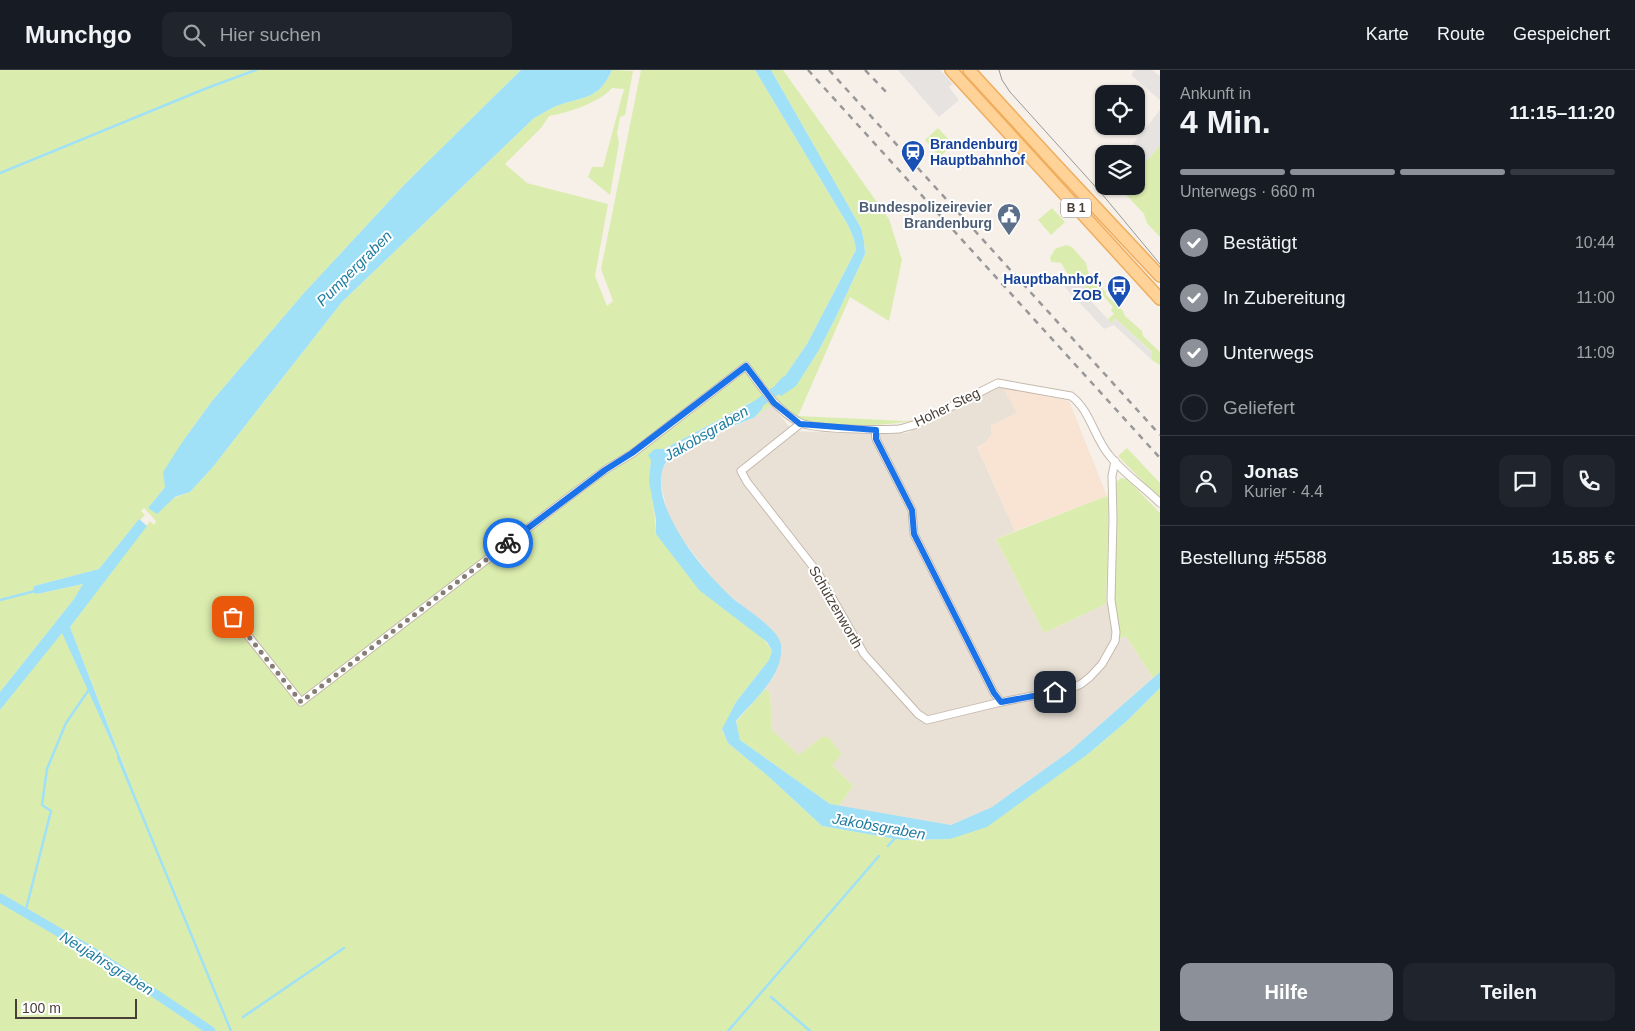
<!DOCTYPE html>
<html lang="de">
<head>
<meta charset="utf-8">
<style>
  body { margin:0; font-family:Arial,sans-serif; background:#20242c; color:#f1f3f6; height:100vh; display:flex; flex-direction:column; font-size:19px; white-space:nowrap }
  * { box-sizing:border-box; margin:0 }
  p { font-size:16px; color:#9ea1a6 }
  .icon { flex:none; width:28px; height:28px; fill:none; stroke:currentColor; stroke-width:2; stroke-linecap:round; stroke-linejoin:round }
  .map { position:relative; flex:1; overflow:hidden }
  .drawer { display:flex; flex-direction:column; background:#171b24; width:475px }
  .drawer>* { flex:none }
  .fabs { position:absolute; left:1095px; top:15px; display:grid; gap:10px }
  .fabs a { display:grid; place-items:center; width:50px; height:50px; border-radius:10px; background:#171b24; box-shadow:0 1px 4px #0004; font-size:25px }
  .scale { position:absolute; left:15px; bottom:12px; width:122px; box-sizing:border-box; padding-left:5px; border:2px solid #4a3f36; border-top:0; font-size:14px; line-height:18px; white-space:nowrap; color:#4a3f36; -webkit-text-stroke:4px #fff; paint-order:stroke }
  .pin { position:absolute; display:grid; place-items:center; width:42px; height:42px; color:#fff; margin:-21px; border-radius:10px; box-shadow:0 2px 8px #0006 }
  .courier { position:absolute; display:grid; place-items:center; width:50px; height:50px; margin:-25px; border:4px solid #1a73e8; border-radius:50%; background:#fff; color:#222; box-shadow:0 1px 6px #0007 }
  .summary em { font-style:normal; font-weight:800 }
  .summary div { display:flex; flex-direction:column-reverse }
  .summary { display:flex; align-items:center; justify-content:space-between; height:85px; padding:0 20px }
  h1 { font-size:32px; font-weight:800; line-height:38px }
  .bar { display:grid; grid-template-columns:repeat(4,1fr); gap:8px 5px; align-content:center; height:60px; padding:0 20px }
  .bar i { height:6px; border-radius:4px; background:#363941 }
  .bar .on { background:#8c9099 }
  .bar p { grid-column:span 4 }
  .line { display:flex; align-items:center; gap:12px; padding:0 20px; border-top:1px solid #363941 }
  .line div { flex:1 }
  .round { display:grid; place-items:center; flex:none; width:52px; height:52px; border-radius:10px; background:#20242c }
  ol { padding:0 20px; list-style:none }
  li { display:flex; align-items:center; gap:15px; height:55px }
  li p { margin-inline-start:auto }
  li .icon { padding:5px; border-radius:50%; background:#8c9099; color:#fff; stroke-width:4 }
  li:last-child { color:#9ea1a6 }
  li i { width:28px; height:28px; border:2px solid #363941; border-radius:50% }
  .cta { display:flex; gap:10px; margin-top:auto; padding:10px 20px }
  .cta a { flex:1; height:58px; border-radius:10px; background:#8c9099; color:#fff; font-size:20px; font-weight:800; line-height:58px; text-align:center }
  .cta a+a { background:#20242c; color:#f1f3f6 }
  header { display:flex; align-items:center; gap:30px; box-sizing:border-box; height:70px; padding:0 25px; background:#171b24; border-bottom:1px solid #363941 }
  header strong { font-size:24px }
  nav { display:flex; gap:28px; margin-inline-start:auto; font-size:18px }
  .search { width:350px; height:45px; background:#20242c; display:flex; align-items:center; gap:12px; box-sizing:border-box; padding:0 18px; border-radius:10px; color:#9ea1a6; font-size:19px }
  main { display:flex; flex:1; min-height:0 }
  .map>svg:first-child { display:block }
</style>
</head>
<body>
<header>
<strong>Munchgo</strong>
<div class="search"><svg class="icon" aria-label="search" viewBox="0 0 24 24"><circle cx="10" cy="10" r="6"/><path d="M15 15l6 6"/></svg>Hier suchen</div>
<nav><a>Karte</a><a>Route</a><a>Gespeichert</a></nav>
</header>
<main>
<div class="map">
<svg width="1160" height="961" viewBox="0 0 1160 961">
  <rect width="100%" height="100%" fill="#f6f0e9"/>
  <polygon fill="#eae1d6" points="1000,316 1003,317 1017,343 991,356 992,364 985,373 977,377 1015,461 996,469 1044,563 1106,534 1113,528 1119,569 1126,566 1153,608 1070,681 992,737 951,755 839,736 853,716 832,695 822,667 799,686 772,660 770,622 765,619 775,604 772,559 720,518 683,470 668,446 660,410 662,400 668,390 680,381 755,347 771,335 793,361 865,364 907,363"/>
  <polygon fill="#f9e3d3" points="1003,317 1069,331 1107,426 1015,461 977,376 985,373 992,364 991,356 1017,343"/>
  <g fill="#dbedae">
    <path d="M 0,0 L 521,0 L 405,114 L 303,224 L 212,331 L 183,371 L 165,417 L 148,438 L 190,422 L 212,398 L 342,232 L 534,48 C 542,44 550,38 559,35 C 586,26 599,29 612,0 L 633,1 L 625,45 L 620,47 L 617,63 L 619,73 L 610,125 L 588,107 L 592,97 L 603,97 L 624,19 L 612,18 C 601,32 567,43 549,46 L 541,58 L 505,94 L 527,113 L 608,134 L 595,206 L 607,236 L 613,231 L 601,199 L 641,0 L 755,0 L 848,155 L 854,169 L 856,180 L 807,274 L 776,319 L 795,316 L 819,280 L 836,247 L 865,184 L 864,171 L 861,158 L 771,0 L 783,0 L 889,149 L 902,190 L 889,251 L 850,227 L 798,346 L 905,351 L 914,350 C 888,357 817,358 794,346 C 783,340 774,328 766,319 L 762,324 L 771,335 L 755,347 L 763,338 L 751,332 L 664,379 L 655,379 C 643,407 656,435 656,464 L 766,572 L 772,581 L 769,590 L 736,632 L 722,660 L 728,673 L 769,707 L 822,756 L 902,770 L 950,769 L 1088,684 L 1127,651 L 1160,618 L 1160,961 L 0,961 L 0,640 L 62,562 L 129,709 L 70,557 L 150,451 L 154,455 L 156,451 L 144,438 L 141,441 L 145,445 L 140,450 L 139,449 L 99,499 L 34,516 L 37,524 L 84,514 L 74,529 L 0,622 Z"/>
    <polygon points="938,58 953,74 940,87 925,70"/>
    <polygon points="1160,75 1160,167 1147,153 1144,144 1122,120 1125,116 1136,116 1136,103"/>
    <polygon points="1052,138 1065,152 1051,165 1038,150"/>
    <polygon points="1066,175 1072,177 1086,193 1089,205 1105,221 1106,225 1123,241 1125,246 1142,261 1143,266 1160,282 1160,295 1152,290 1152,282 1115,248 1112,254 1108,249 1114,244 1111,240 1113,237 1100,222 1094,227 1074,206 1072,211 1061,193 1051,192 1050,188 1055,179"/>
    <polygon points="1127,378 1160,413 1160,429 1118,386"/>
    <polygon points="1121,408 1127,409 1160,443 1160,602 1153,608 1126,566 1119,569 1113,528 1117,449 1116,412"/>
    <polygon points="1107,426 1109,431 1106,534 1044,563 996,469"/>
    <polygon points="765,619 770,622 772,660 799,685 822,667 828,667 842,684 832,695 853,716 839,736 830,734 740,670 736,652"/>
  </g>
  <g fill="#e7e3e1">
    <polygon points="898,0 940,0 953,14 949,17 959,30 939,47"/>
    <polygon points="1135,0 1152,0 1160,6 1160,30 1131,5"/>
    <polygon points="1160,40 1160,75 1136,103 1136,84 1125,84"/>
    <polygon points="1074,206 1092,225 1092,232 1112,254 1115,248 1152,283 1152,290 1114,255 1104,259 1063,215 1072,211"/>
  </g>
  <g fill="#a0e1f7">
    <path d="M 521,0 L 612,0 C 599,29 586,26 559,35 C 550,38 542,44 534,48 L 342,232 L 212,398 L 190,422 L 175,427 L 157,444 L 148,438 L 165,417 L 163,402 L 183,371 L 212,331 L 303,224 L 405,114 Z"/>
    <polygon points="755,0 771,0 861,158 864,171 865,184 836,247 819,280 796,316 781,326 776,319 807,274 856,180 854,169 848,155"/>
    <path d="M 758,330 L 763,338 L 755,347 C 737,355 677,377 667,391 C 640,428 708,508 736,531 C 748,540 780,561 781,575 C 784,606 754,630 736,651 L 740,670 L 830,734 L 951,755 L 992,737 L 1070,681 L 1160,602 L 1160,618 L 1127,651 L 1088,684 L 987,757 L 950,769 L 902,770 L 822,756 L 769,707 L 728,673 L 722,659 L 736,632 L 769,590 L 772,581 L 767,572 L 699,520 L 656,464 L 656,450 L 649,411 L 651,390 L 648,385 L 655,379 L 664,379 L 752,332 Z"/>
    <polygon points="139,449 147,456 70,557 133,720 62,563 0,640 0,622 74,529 83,514 37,524 33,522 34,516 99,499"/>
  </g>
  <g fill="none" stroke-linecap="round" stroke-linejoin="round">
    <g stroke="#a0e1f7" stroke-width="2.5">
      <polyline points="0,103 207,18 256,0"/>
      <polyline points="0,530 35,521"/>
      <polyline points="118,687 231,961"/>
      <polyline points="888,776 896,767"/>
      <polyline points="25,843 51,741 42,735 47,699 66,653 90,618"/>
      <polyline points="771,927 810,961"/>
      <polyline points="243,947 344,878"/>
      <polyline points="728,961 879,786"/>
    </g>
    <g stroke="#a0e1f7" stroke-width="9">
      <polyline points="751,339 777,320 785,311"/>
      <polyline points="0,828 93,882 211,961"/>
    </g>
    <g stroke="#c5b9ad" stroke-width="9">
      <g id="minor">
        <polyline points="800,354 741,401 747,412 818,503 864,584 918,644 927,650 1001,632 1070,619 1081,614 1090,607 1102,594 1115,571 1116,562 1111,530 1113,449 1112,406 1115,391"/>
        <polyline points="875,360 876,369 912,440 914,464 994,623 1001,632"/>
        <path d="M 221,532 L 301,632 L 570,426 L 605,400 L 633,383 L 746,296 C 761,316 776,340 799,352 C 812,360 882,360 899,359 C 904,358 909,356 914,355 L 998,313 L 1071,326 C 1090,340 1094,367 1109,385 C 1123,403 1144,417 1160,433"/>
      </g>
    </g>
    <g stroke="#efad5d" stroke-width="14">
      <g id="primary">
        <polyline points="951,0 1160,229"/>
        <polyline points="969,0 1057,96 1160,206"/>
      </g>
    </g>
    <use href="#minor" stroke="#fff" stroke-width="7"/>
    <use href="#primary" stroke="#ffd298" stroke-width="11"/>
    <polyline stroke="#989898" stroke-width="1" points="999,0 1002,10 1010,22 1102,124 1160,194"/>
    <g stroke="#989898" stroke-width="2.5" stroke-dasharray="6 6" stroke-linecap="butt">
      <polyline points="808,0 1160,388"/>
      <polyline points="829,0 1160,365"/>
      <polyline points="865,0 889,25"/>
    </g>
  </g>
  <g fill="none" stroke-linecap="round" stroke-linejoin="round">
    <polyline stroke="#867d75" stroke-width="5" stroke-dasharray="0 9" points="233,547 301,632 508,473"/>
    <polyline stroke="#1a73e8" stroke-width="6" points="508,473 605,400 632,383 746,296 774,333 800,354 876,360 876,369 912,440 914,464 994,623 1001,632 1055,622"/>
  </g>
  <defs>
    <g id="station-pin" transform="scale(1.25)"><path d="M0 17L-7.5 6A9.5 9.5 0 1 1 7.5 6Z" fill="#1a4fb4" stroke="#fff"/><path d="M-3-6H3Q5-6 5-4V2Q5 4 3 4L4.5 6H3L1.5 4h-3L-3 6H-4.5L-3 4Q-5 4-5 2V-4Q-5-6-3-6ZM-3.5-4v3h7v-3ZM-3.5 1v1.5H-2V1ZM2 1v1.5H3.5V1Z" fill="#fff"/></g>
    <g id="civic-pin" transform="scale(1.25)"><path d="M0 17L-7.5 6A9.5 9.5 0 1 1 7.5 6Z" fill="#5c6f8a" stroke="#fff"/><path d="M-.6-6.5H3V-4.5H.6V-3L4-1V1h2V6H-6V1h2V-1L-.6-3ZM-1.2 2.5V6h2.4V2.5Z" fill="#fff"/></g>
    <g id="bus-pin" transform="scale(1.25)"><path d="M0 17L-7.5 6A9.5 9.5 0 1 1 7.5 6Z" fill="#1a4fb4" stroke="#fff"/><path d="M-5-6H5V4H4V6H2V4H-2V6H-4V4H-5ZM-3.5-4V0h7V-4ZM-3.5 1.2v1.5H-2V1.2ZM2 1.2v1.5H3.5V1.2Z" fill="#fff"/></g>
  </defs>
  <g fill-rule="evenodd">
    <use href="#station-pin" x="913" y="82"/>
    <use href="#civic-pin" x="1009" y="145"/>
    <use href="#bus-pin" x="1119" y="217"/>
  </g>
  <g text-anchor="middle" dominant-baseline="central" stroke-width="4" stroke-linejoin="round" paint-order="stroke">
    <rect fill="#fff" stroke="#807972" stroke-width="1" x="1061" y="128.5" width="30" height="19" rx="4"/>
    <g font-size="12" font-weight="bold" fill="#4a3f36">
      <text x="1076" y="138">B 1</text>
    </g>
    <g font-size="14" font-weight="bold" fill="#164399" stroke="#fff" text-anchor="start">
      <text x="930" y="74">Brandenburg<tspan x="930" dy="16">Hauptbahnhof</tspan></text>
      <text x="1102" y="209" text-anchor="end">Hauptbahnhof,<tspan x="1102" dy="16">ZOB</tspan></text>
    </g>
    <g font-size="14" font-weight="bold" fill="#4e5e75" stroke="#fff" text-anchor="end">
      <text x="992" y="137">Bundespolizeirevier<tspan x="992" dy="16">Brandenburg</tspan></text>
    </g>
    <g font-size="14" fill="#4a3f36" stroke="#fff">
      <text transform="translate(947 337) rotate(-26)">Hoher Steg</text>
      <text transform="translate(836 537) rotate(60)">Schützenworth</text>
    </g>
    <g font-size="15" font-style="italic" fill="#207d9f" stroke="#fff">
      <text transform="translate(354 198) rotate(-45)">Pumpergraben</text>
      <text transform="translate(706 363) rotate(-30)">Jakobsgraben</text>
      <text transform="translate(879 756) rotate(10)">Jakobsgraben</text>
      <text transform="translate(107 893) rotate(32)">Neujahrsgraben</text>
    </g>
  </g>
</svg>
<div class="fabs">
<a><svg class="icon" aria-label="locate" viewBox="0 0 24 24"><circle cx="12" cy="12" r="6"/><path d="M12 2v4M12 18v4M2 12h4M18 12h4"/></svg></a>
<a><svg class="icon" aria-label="layers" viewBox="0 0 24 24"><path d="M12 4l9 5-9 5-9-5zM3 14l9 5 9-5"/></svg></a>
</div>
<div class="scale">100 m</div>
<div class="pin" style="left:233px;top:547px;background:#ea580c"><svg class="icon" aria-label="bag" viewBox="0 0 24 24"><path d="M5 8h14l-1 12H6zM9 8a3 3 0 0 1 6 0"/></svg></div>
<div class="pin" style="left:1055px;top:622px;background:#1f2937"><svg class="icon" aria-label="home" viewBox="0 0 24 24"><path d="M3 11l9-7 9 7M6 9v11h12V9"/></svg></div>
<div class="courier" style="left:508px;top:473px"><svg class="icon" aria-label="bike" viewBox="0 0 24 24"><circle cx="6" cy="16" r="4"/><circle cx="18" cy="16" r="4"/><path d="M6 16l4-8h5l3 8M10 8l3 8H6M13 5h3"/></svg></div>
</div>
<section class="drawer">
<div class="summary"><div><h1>4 Min.</h1><p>Ankunft in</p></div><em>11:15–11:20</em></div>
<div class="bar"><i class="on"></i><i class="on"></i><i class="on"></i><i></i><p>Unterwegs · 660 m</p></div>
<ol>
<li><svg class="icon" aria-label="check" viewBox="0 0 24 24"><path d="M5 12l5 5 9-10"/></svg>Bestätigt<p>10:44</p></li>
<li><svg class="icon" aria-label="check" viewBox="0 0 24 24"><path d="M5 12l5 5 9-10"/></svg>In Zubereitung<p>11:00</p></li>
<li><svg class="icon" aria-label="check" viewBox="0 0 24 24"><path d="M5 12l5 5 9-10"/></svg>Unterwegs<p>11:09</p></li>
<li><i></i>Geliefert</li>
</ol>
<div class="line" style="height:90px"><a class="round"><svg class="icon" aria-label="person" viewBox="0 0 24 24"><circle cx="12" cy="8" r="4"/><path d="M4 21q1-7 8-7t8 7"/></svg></a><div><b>Jonas</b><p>Kurier · 4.4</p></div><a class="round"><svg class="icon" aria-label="chat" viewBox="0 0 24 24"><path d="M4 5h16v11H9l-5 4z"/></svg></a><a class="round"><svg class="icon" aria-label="phone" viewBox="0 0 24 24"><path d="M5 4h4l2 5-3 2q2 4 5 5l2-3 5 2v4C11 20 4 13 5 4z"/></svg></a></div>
<div class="line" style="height:65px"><div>Bestellung #5588</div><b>15.85 €</b></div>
<div class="cta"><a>Hilfe</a><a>Teilen</a></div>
</section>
</main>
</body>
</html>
